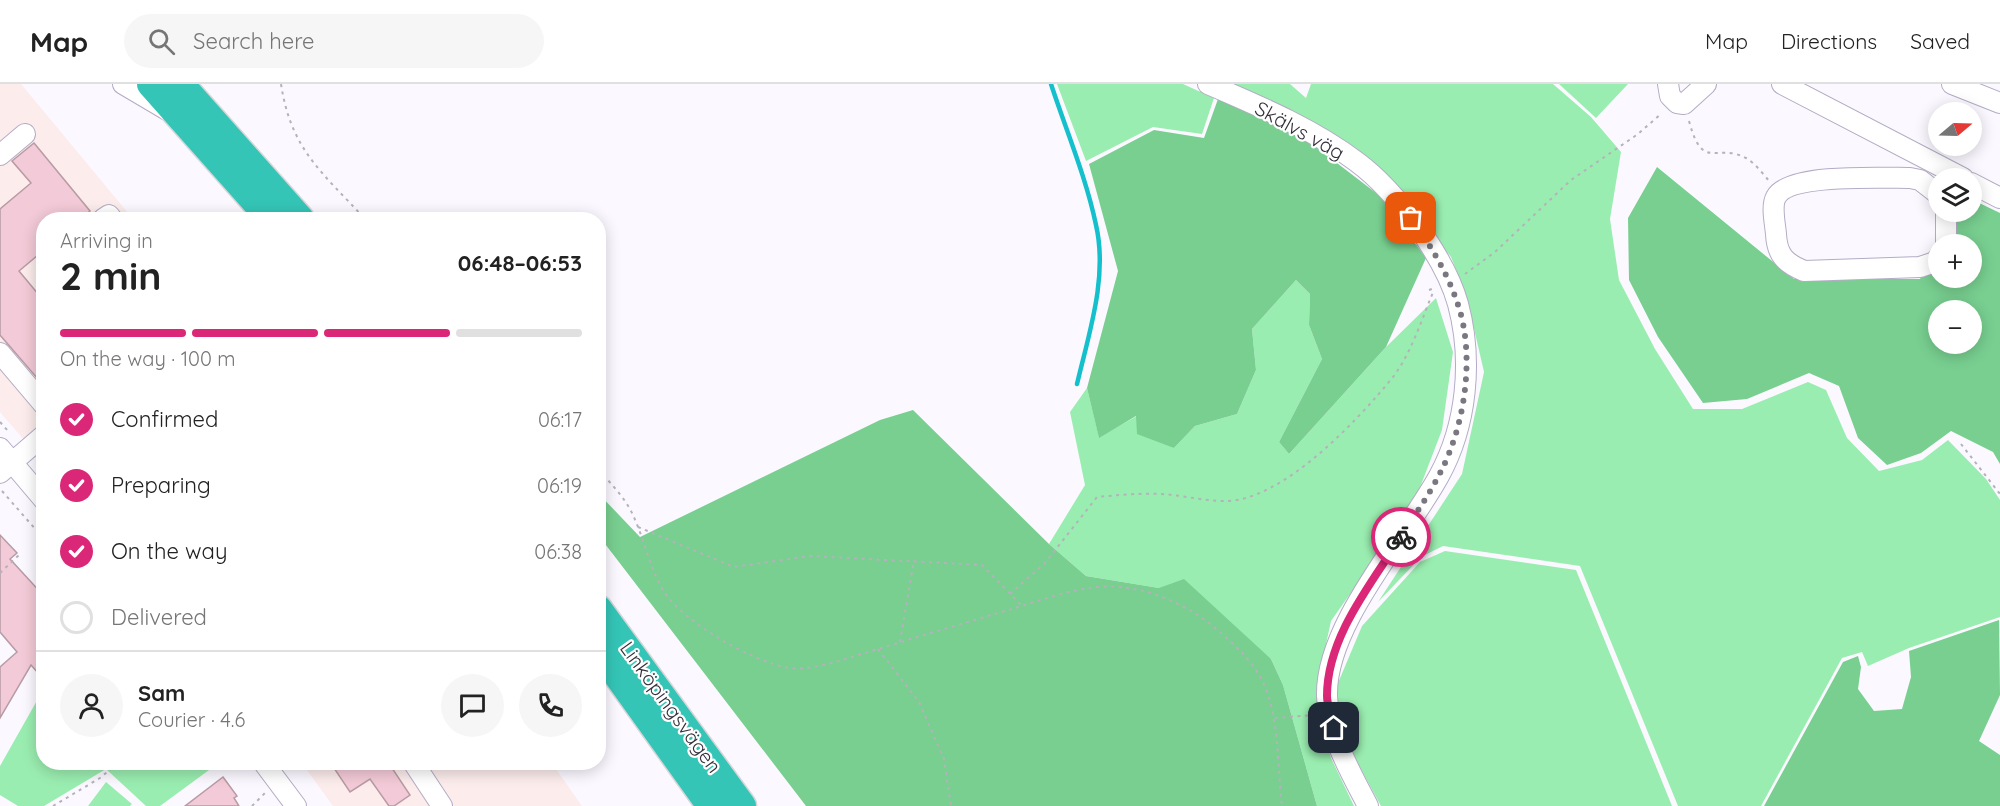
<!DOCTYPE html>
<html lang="en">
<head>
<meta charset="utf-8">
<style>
  body { margin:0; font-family:Quicksand,sans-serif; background:#f6f6f6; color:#222; height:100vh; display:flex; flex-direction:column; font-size:22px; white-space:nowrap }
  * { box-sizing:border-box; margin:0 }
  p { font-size:20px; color:#767676 }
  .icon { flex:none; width:33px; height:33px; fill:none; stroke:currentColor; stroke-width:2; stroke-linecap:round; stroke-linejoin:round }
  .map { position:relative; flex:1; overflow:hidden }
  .sheet { position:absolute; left:36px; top:128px; width:570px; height:558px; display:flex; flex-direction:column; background:#fff; border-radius:24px; box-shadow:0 3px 15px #0003 }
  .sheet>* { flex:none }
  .needle { width:39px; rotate:71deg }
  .tools { position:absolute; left:1928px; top:18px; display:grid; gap:12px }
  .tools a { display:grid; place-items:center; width:54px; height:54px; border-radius:50%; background:#fff; box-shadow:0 3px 15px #0003; font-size:30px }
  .pin { position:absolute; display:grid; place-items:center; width:51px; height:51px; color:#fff; margin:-26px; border-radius:12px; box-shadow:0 3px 9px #0006 }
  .courier { position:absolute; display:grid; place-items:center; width:60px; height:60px; margin:-30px; border:4px solid #db2777; border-radius:50%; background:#fff; color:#222; box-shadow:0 2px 8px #0007 }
  .summary em { font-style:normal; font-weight:800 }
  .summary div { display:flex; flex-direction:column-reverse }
  .summary { display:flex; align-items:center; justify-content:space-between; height:102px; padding:0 24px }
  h1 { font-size:39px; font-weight:800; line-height:45px }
  .bar { display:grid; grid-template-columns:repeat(4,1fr); gap:9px 6px; align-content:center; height:72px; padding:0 24px }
  .bar i { height:8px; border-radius:4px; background:#e0e0e0 }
  .bar .on { background:#db2777 }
  .bar p { grid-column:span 4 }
  .line { display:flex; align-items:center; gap:15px; padding:0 24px; border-top:2px solid #e0e0e0 }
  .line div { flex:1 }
  .round { display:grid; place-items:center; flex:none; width:63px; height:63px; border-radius:32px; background:#f6f6f6 }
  ol { padding:0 24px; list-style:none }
  li { display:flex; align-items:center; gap:18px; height:66px }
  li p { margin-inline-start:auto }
  li .icon { padding:6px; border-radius:50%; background:#db2777; color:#fff; stroke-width:4 }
  li:last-child { color:#767676 }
  li i { width:33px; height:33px; border:3px solid #e0e0e0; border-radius:50% }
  header { display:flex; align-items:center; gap:36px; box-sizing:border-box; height:84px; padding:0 30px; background:#fff; border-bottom:2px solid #e0e0e0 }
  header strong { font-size:28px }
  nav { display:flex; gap:33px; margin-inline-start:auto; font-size:21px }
  .search { width:420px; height:54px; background:#f6f6f6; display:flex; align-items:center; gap:15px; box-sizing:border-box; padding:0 21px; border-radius:33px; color:#767676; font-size:22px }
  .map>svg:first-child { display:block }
</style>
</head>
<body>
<header>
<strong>Map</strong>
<div class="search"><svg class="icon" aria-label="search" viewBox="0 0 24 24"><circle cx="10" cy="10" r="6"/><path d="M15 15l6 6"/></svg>Search here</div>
<nav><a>Map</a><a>Directions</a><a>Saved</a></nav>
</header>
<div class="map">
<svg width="2000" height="722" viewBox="0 0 2000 722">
  <rect width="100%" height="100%" fill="#fbf9ff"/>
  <g fill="#fcecec">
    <polygon points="0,0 21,0 133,135 44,135 43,378 0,328"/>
    <polygon points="301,678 551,678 582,722 333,722"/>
  </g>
  <g fill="#9aedb0">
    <polygon points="1057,0 1183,0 1214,14 1202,50 1153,43 1086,77"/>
    <polygon points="1228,0 1290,0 1306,14 1311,0 1553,0 1591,33 1621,68 1610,135 1619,196 1655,265 1693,325 1742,325 1808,298 1826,306 1847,354 1879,387 1922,376 1948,356 1986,395 2000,416 2000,533 1909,564 1868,582 1862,568 1842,574 1761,722 1678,722 1580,482 1443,462 1421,473 1378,518 1462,390 1484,288 1466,210 1451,173 1378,86"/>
    <polygon points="1559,0 1628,0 1596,34"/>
    <polygon points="1296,196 1310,210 1309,241 1322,275 1279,358 1289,370 1386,263 1436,214 1453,268 1442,346 1414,419 1331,537 1320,588 1316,626 1331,674 1354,722 1317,722 1283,601 1271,575 1159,504 1086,492 1049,460 1085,401 1070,328 1087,304 1099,353 1137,332 1174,364 1195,342 1237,330 1256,286 1252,245"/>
    <polygon points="1445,467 1576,486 1672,722 1381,722 1346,658 1335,606 1362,542 1420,478"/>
    <polygon points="43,609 44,678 220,678 160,722 146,722 106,685 44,722 18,722 0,711 0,682 39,613"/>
    <polygon points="106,698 132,720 130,722 88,722"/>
  </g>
  <g fill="#78cf90" fill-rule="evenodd">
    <polygon points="1218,15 1299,50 1380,112 1426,174 1386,263 1289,370 1279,358 1322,275 1309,241 1310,210 1296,196 1252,245 1256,286 1237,330 1195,342 1174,364 1137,350 1136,332 1099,354 1087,304 1118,187 1089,80 1154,46 1204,54"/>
    <path d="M 1657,83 L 1794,195 L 1920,195 L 1938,164 L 1938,194 L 1971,194 L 1971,160 L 1940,160 L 1958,128 L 1971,128 L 1971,115 L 2000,129 L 2000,380 L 1993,368 L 1951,347 L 1921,369 L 1887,381 L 1858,354 L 1839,302 L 1809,289 L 1747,315 L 1703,319 L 1658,253 L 1629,196 L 1628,134 ZM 1938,226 L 1971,226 L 1971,260 L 1938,260 Z"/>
    <polygon points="913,326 1049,460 1086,492 1159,504 1184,495 1271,575 1283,601 1317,722 806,722 599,452 599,410 640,453 880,336"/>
    <polygon points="1999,536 2000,611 1979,657 2000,671 2000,722 1764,722 1843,578 1858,572 1861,583 1858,605 1874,627 1902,625 1911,593 1909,567"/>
  </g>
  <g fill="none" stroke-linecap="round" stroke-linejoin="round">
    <path stroke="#15c0cd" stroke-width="4.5" d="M 1051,0 C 1066,46 1086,93 1096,141 C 1108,193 1089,249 1077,300"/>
  </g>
  <g fill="#f3cad7" stroke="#b89ba4" stroke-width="1.5">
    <polygon points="34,59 90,127 81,135 44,135 44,166 19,187 44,217 44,302 0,251 0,125 31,99 12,77"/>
    <polygon points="0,451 17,469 10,475 44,512 44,584 38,589 31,581 0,634 0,583 17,568 0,548"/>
    <polygon points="330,678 388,678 410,711 394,722 389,722 370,695 350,708"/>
    <polygon points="223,693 237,712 234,714 239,722 185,722"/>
  </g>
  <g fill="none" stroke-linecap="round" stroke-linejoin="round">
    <g stroke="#b3acc5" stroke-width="22">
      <g id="minor">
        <polyline points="123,0 167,26"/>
        <path d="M 1208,0 C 1259,22 1312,44 1357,78 C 1396,107 1445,173 1458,220 C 1473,276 1467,341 1439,392 C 1405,454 1325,541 1327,612 C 1328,650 1351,689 1368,722"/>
        <polyline points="1668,0 1670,12 1677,19 1684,20 1706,0"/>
        <polyline points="1782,0 1963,94"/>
        <polyline points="1952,0 2000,19"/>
        <polyline points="0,71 25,50"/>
        <polyline points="1971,99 2000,114"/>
        <path d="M 1938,110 L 1920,96 L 1910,94 C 1885,94 1788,89 1776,113 C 1771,122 1775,139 1776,150 C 1777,171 1785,179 1804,187 L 1920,183 L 1935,178 L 1938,174"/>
        <polyline points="103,135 109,131 112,135"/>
        <polyline points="1946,160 1946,128"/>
        <polyline points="0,269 44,321"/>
        <polyline points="0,364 44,416"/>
        <polyline points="0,389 44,351"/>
        <polyline points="263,678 296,722"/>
        <polyline points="413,678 442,722"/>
      </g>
    </g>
    <g stroke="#d6d6d8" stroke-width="31">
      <g id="highway">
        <polyline points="151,0 271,135"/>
        <polyline points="180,0 300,135"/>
        <polyline points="598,525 742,722"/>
        <polyline points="598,564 711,722"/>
      </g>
    </g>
    <g stroke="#b4b2ba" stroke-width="2" stroke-dasharray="3 4.5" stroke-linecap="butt">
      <path d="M 281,0 C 291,66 322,88 365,135"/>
      <path d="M 1689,37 C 1703,89 1716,58 1746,74 C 1755,79 1763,90 1770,98"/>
      <polyline points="1465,190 1495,168 1571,96 1638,50 1662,29"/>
      <polyline points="1429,206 1435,204"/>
      <polyline points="0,338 9,348"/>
      <polyline points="1961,360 2000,410"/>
      <path d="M 598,386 C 611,399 624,413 632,429 C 644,454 649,482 663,506 C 681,537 754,579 790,584 C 806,586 823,581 839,577 C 894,560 950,543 1005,527 C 1040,517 1083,499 1120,503 C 1158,507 1193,524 1221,549 C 1240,566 1257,582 1266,605 C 1280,643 1277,683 1282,722"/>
      <polyline points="2,407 44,455"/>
      <polyline points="638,443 734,483 810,472 982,481 1022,522"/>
      <polyline points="0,489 21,469"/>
      <path d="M 1010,510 L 1045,479 L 1097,413 C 1118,411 1139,409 1161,410 C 1182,411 1203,417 1224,417 C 1282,418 1358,336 1393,293 C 1412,268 1422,234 1434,206"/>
      <polyline points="900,558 914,476"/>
      <polyline points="878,565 919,618 944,675 951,722"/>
      <polyline points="1275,634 1313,631"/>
      <polyline points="53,722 100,694 119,678"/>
      <polyline points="252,722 265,709"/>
    </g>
    <use href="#minor" stroke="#fff" stroke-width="20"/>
    <use href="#highway" stroke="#34c5b7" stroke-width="28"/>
  </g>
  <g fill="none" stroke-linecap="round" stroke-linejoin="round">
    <path stroke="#7a7780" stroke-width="6" stroke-dasharray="0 10.8" d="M 1401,453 C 1413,433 1428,413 1439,391 C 1465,343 1476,270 1457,218 C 1447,188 1429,159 1411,134"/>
    <path stroke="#db2777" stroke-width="8" d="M 1334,644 C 1332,634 1327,622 1327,612 C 1327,553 1371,500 1401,453"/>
  </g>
  <g text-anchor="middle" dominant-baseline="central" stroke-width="4.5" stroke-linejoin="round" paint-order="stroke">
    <g font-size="20" fill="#34313c" stroke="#fff">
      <text transform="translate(1300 46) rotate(29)">Skälvs väg</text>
      <text transform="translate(671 623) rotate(54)">Linköpingsvägen</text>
    </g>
  </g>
</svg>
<div class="tools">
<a><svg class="needle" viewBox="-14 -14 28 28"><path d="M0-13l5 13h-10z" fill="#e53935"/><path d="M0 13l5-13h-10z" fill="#767676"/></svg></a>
<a><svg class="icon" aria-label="layers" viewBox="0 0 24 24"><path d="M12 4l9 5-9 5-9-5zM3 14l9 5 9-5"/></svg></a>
<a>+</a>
<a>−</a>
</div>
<div class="pin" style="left:1411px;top:134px;background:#ea580c"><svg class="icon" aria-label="bag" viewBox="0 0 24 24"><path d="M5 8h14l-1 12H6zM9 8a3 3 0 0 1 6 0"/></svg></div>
<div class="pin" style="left:1334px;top:644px;background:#1f2937"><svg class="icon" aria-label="home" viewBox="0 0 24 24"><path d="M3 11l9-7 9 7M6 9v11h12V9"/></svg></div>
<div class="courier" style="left:1401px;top:453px"><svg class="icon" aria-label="bike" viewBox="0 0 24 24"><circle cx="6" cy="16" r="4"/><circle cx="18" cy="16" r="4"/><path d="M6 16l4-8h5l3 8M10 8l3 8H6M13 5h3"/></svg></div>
<section class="sheet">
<div class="summary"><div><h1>2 min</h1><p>Arriving in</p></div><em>06:48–06:53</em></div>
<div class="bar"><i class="on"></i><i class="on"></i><i class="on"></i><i></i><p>On the way · 100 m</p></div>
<ol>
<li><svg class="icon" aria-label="check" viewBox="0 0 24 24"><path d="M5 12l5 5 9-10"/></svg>Confirmed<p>06:17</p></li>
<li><svg class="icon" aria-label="check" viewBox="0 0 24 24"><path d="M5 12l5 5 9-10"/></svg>Preparing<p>06:19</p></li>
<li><svg class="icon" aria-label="check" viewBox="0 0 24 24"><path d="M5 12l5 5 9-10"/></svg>On the way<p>06:38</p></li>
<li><i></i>Delivered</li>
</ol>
<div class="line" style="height:108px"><a class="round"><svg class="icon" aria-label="person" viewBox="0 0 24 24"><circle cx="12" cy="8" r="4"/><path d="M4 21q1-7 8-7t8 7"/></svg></a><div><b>Sam</b><p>Courier · 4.6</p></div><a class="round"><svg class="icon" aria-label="chat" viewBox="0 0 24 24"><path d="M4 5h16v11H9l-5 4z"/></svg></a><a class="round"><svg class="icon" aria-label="phone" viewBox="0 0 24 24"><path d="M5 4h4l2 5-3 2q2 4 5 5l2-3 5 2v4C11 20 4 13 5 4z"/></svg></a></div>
</section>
</div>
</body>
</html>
